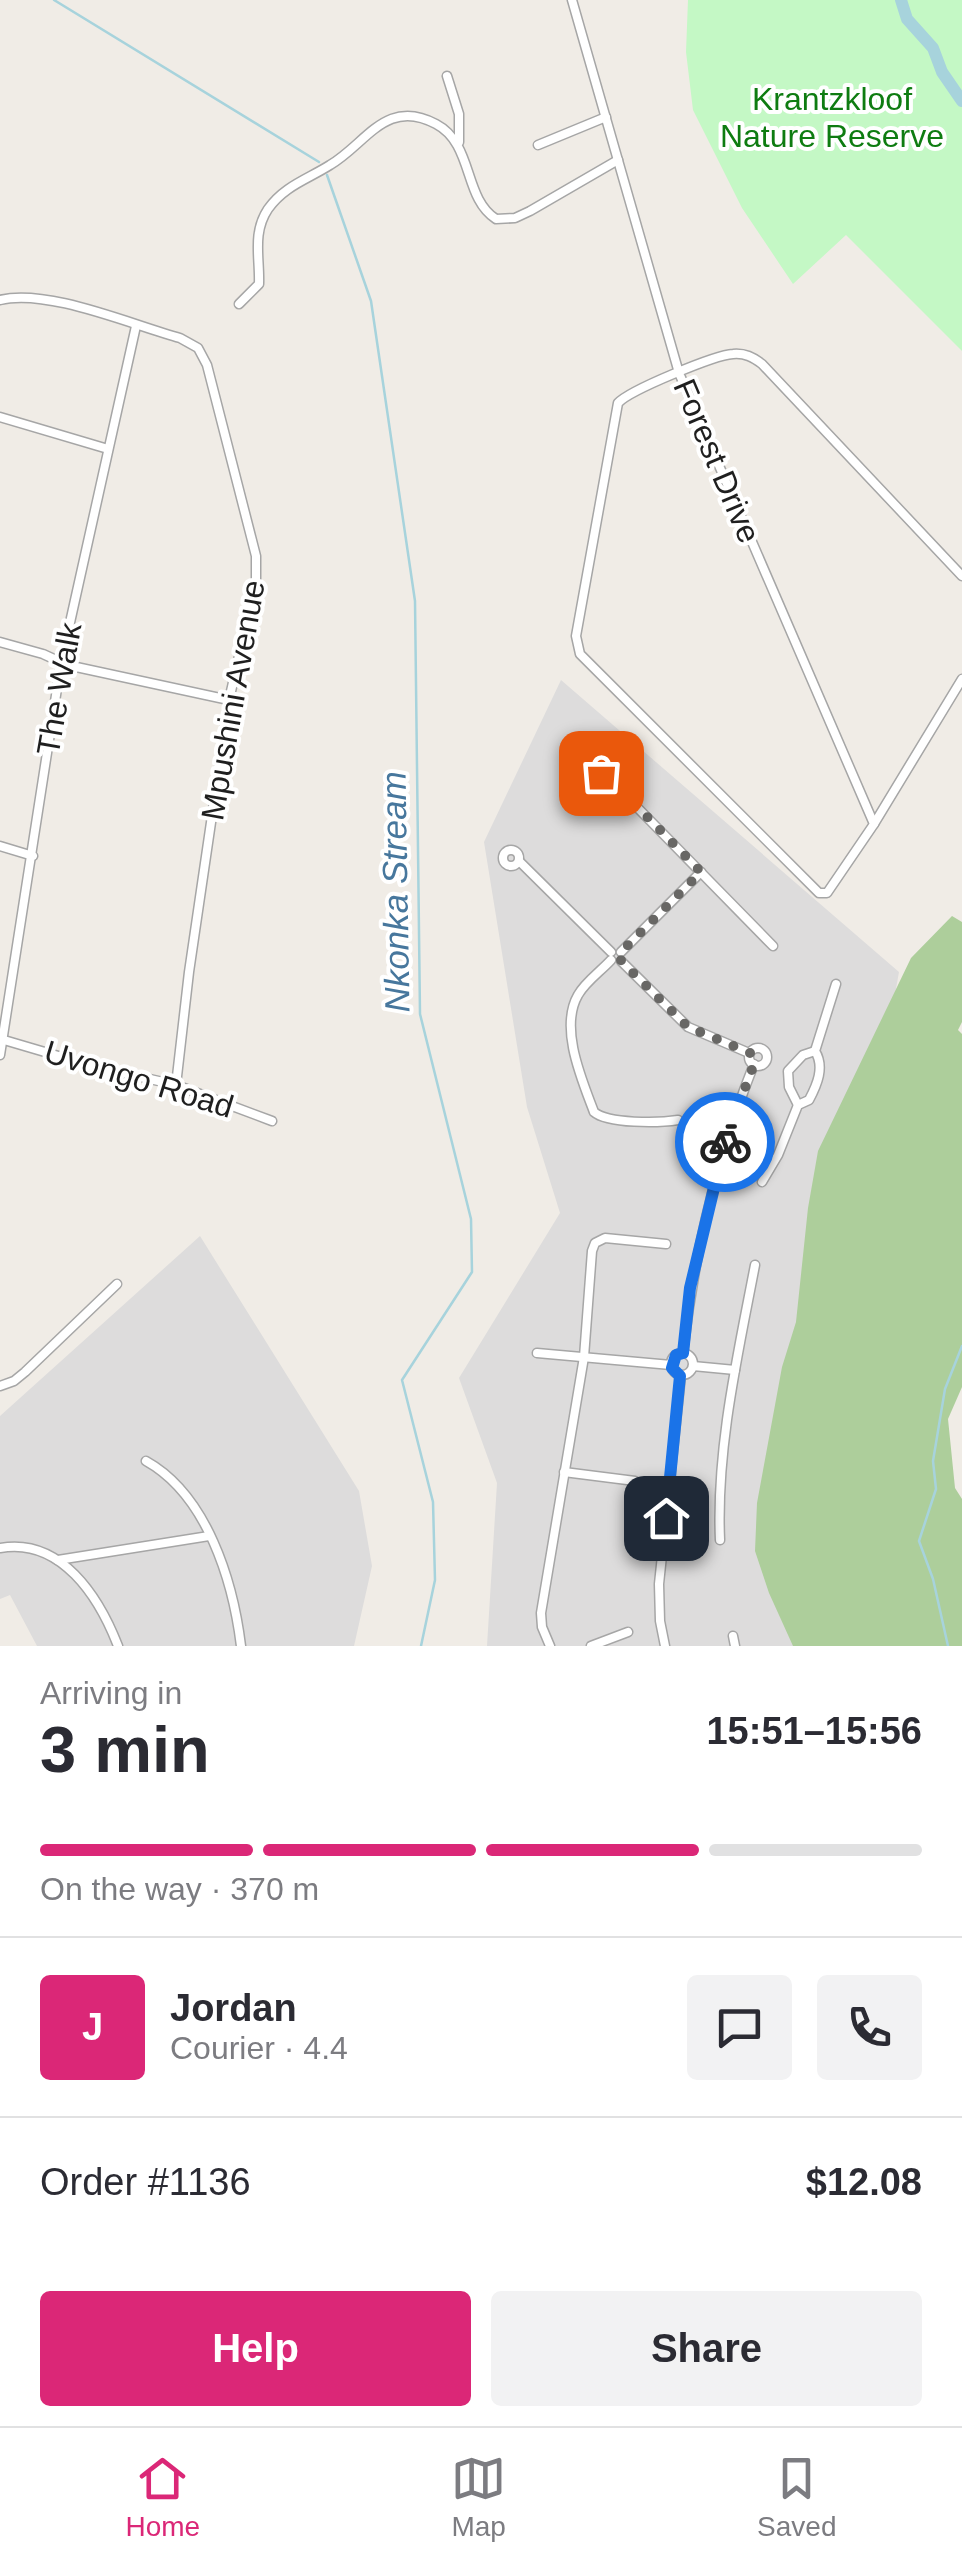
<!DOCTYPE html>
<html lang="en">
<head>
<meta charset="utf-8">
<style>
  body { margin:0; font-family:Arial,sans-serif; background:#f2f2f3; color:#2b2b33; height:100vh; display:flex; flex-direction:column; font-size:38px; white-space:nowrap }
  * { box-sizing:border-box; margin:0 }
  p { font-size:32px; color:#7c7c81 }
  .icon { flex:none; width:55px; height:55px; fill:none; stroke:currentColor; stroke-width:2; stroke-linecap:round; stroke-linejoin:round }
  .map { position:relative; height:1646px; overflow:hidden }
  .sheet { display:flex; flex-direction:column; background:#fff; flex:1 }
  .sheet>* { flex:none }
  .pin { position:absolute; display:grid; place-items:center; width:85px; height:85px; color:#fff; margin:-42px; border-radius:20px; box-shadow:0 5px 15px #0006 }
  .courier { position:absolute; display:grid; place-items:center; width:100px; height:100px; margin:-50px; border:8px solid #1a73e8; border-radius:50%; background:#fff; color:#222; box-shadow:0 2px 12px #0007 }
  .headline em { font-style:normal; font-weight:700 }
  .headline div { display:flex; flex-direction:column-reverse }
  .headline { display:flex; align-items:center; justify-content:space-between; height:170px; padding:0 40px }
  h1 { font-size:65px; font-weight:700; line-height:75px }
  .bar { display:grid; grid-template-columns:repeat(4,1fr); gap:15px 10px; align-content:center; height:120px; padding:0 40px }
  .bar i { height:12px; border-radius:8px; background:#e1e1e2 }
  .bar .active { background:#db2777 }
  .bar p { grid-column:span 4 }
  .line { display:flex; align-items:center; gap:25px; padding:0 40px; border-top:2px solid #e1e1e2 }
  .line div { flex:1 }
  .round { display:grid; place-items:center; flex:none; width:105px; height:105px; border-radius:10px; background:#f2f2f3 }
  .button { display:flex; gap:20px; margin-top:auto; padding:20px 40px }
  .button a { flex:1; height:115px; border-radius:10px; background:#db2777; color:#fff; font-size:40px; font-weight:700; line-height:115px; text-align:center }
  .button a+a { background:#f2f2f3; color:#2b2b33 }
  .dock { display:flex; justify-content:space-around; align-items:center; height:140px; border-top:2px solid #e1e1e2; background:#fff; font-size:28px; color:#7c7c81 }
  .dock a { display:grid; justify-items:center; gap:5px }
  .dock .active { color:#db2777 }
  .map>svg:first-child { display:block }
</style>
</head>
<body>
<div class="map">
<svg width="962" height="1646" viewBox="0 0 962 1646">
  <rect width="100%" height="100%" fill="#f0ece6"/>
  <g fill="#dddcdc">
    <polygon points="561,680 899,972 795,1550 850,1646 487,1646 497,1483 459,1378 560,1213 527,1107 484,842"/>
    <polygon points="200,1236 359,1491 372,1566 354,1646 37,1646 10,1595 0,1599 0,1416"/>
  </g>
  <polygon fill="#adce9b" points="952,916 962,922 962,1022 958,1030 962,1034 962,1387 948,1419 955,1488 962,1499 962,1646 793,1646 769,1593 755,1551 757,1503 782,1367 796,1322 808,1208 818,1151 911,958"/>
  <polygon fill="#c4f8c5" points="688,0 962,0 962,351 846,235 793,284 742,208 693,110 686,52"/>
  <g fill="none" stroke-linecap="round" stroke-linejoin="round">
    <g stroke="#a7d3dc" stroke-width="2.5">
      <polyline points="54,0 319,162"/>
      <polyline points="327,175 371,301 415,601 420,1014 471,1219 472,1272 402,1380 433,1502 435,1580 421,1646"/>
      <polyline points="948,1646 933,1579 919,1541 936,1489 933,1461 945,1389 962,1346"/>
    </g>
    <polyline stroke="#a7d3dc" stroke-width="12" points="901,0 907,19 933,48 942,72 962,101"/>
    <g stroke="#a6a6a6" stroke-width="11">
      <g id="street">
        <path d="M 572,0 L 679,373 L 874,824 L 827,893 L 819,893 L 580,654 L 576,636 L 618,403 C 630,390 715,355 733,354 C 745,353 753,357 762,364 L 962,576"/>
        <polyline points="447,76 459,114 459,142"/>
        <polyline points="538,145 606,117"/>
        <path d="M 0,300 C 47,288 132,325 180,338 L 198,348 L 207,365 L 256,556 L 256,582 L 229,700 L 189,972 L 176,1085"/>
        <path d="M 239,304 L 259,284 C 260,258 252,233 268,209 C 284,186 308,179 330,165 C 366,144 386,97 436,124 C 474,144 463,198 496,219 L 515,218 L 530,211 L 618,160"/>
        <polyline points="0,417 108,449"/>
        <polyline points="0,642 43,654 67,665 229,700"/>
        <circle cx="611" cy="771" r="10"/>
        <polyline points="616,780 626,796 773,946"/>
        <polyline points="874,824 962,679"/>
        <polyline points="0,846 33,856"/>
        <circle cx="511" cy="858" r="8"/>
        <polyline points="519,861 611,952"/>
        <polyline points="621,952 701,872"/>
        <path d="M 611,960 C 601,971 585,982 578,995 C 559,1028 582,1080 594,1112 C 608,1124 659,1123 678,1120"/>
        <polyline points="621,961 688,1027 749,1053"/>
        <polyline points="4,1040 89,1065 176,1085 272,1121"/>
        <circle cx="758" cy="1057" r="9"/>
        <polyline points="0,1055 61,663 136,326"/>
        <polyline points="798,1105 789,1087 788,1071 803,1055 815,1051"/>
        <path d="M 762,1182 L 778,1155 L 798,1105 L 809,1100 C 817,1085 825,1067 815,1051 L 836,984"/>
        <circle cx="682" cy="1364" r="11"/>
        <polyline points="537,1353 671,1365"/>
        <path d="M 683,1353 C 694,1254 717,1157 754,1064"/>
        <polyline points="693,1366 735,1370"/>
        <polyline points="0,1386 14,1381 25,1372 117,1284"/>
        <path d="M 146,1461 C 207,1495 233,1581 241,1646"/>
        <polyline points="564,1472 635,1481"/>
        <path d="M 720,1540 C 716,1449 738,1354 755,1265"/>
        <path d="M 0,1548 C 61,1537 99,1597 118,1646"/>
        <polyline points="58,1560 209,1536"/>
        <polyline points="733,1636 735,1646"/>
        <polyline points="550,1646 542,1627 541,1613 584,1357 592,1251 595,1243 605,1238 666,1244"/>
        <polyline points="591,1646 628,1632"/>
        <polyline points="665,1646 660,1621 659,1584 681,1375"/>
      </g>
    </g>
    <use href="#street" stroke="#fff" stroke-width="8"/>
  </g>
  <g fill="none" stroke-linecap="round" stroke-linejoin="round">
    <polyline stroke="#686765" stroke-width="10" stroke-dasharray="0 18" points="601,773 607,762 616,763 620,768 616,780 619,788 701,872 621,952 621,961 688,1027 750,1053 754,1064 725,1142"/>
    <polyline stroke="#1a73e8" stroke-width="12" points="666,1518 680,1376 672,1368 676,1355 683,1353 690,1288 725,1142"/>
  </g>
  <g text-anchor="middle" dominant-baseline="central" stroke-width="8" stroke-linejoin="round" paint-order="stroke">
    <g font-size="32" fill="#0e7c11" stroke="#fff">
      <text x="832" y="99">Krantzkloof<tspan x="832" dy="37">Nature Reserve</tspan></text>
    </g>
    <g font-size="32" fill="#1f1f1f" stroke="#fff">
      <text transform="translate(717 461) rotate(67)">Forest Drive</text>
      <text transform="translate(59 689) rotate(-80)">The Walk</text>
      <text transform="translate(233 700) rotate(-80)">Mpushini Avenue</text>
      <text transform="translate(139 1079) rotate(17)">Uvongo Road</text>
    </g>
    <g font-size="35" font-style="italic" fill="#47779d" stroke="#fff">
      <text transform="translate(395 892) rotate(-91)">Nkonka Stream</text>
    </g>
  </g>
</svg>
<div class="pin" style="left:601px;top:773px;background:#ea580c"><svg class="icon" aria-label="bag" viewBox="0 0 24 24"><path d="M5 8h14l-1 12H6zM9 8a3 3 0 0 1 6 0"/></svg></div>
<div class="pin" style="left:666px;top:1518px;background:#1f2937"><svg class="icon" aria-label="home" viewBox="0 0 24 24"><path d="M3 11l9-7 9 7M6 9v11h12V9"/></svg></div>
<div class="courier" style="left:725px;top:1142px"><svg class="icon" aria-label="bike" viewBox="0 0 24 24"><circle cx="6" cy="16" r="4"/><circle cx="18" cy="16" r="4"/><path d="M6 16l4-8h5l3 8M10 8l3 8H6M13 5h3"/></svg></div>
</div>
<section class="sheet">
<div class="headline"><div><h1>3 min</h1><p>Arriving in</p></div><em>15:51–15:56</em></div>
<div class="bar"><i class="active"></i><i class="active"></i><i class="active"></i><i></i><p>On the way · 370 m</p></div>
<div class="line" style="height:180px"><b class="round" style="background:#db2777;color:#fff">J</b><div><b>Jordan</b><p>Courier · 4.4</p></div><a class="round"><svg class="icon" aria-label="chat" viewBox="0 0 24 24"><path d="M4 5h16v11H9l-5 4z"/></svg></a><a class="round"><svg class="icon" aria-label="phone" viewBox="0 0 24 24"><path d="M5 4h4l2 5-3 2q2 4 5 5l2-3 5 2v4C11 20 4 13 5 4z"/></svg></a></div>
<div class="line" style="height:130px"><div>Order #1136</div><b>$12.08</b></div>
<div class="button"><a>Help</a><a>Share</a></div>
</section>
<nav class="dock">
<a class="active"><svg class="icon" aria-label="home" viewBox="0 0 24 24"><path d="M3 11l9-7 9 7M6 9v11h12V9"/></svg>Home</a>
<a><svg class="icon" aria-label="map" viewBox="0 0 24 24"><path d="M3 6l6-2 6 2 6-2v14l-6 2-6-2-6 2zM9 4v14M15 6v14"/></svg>Map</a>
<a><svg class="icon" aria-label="saved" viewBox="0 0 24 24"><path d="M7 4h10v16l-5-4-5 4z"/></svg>Saved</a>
</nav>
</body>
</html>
